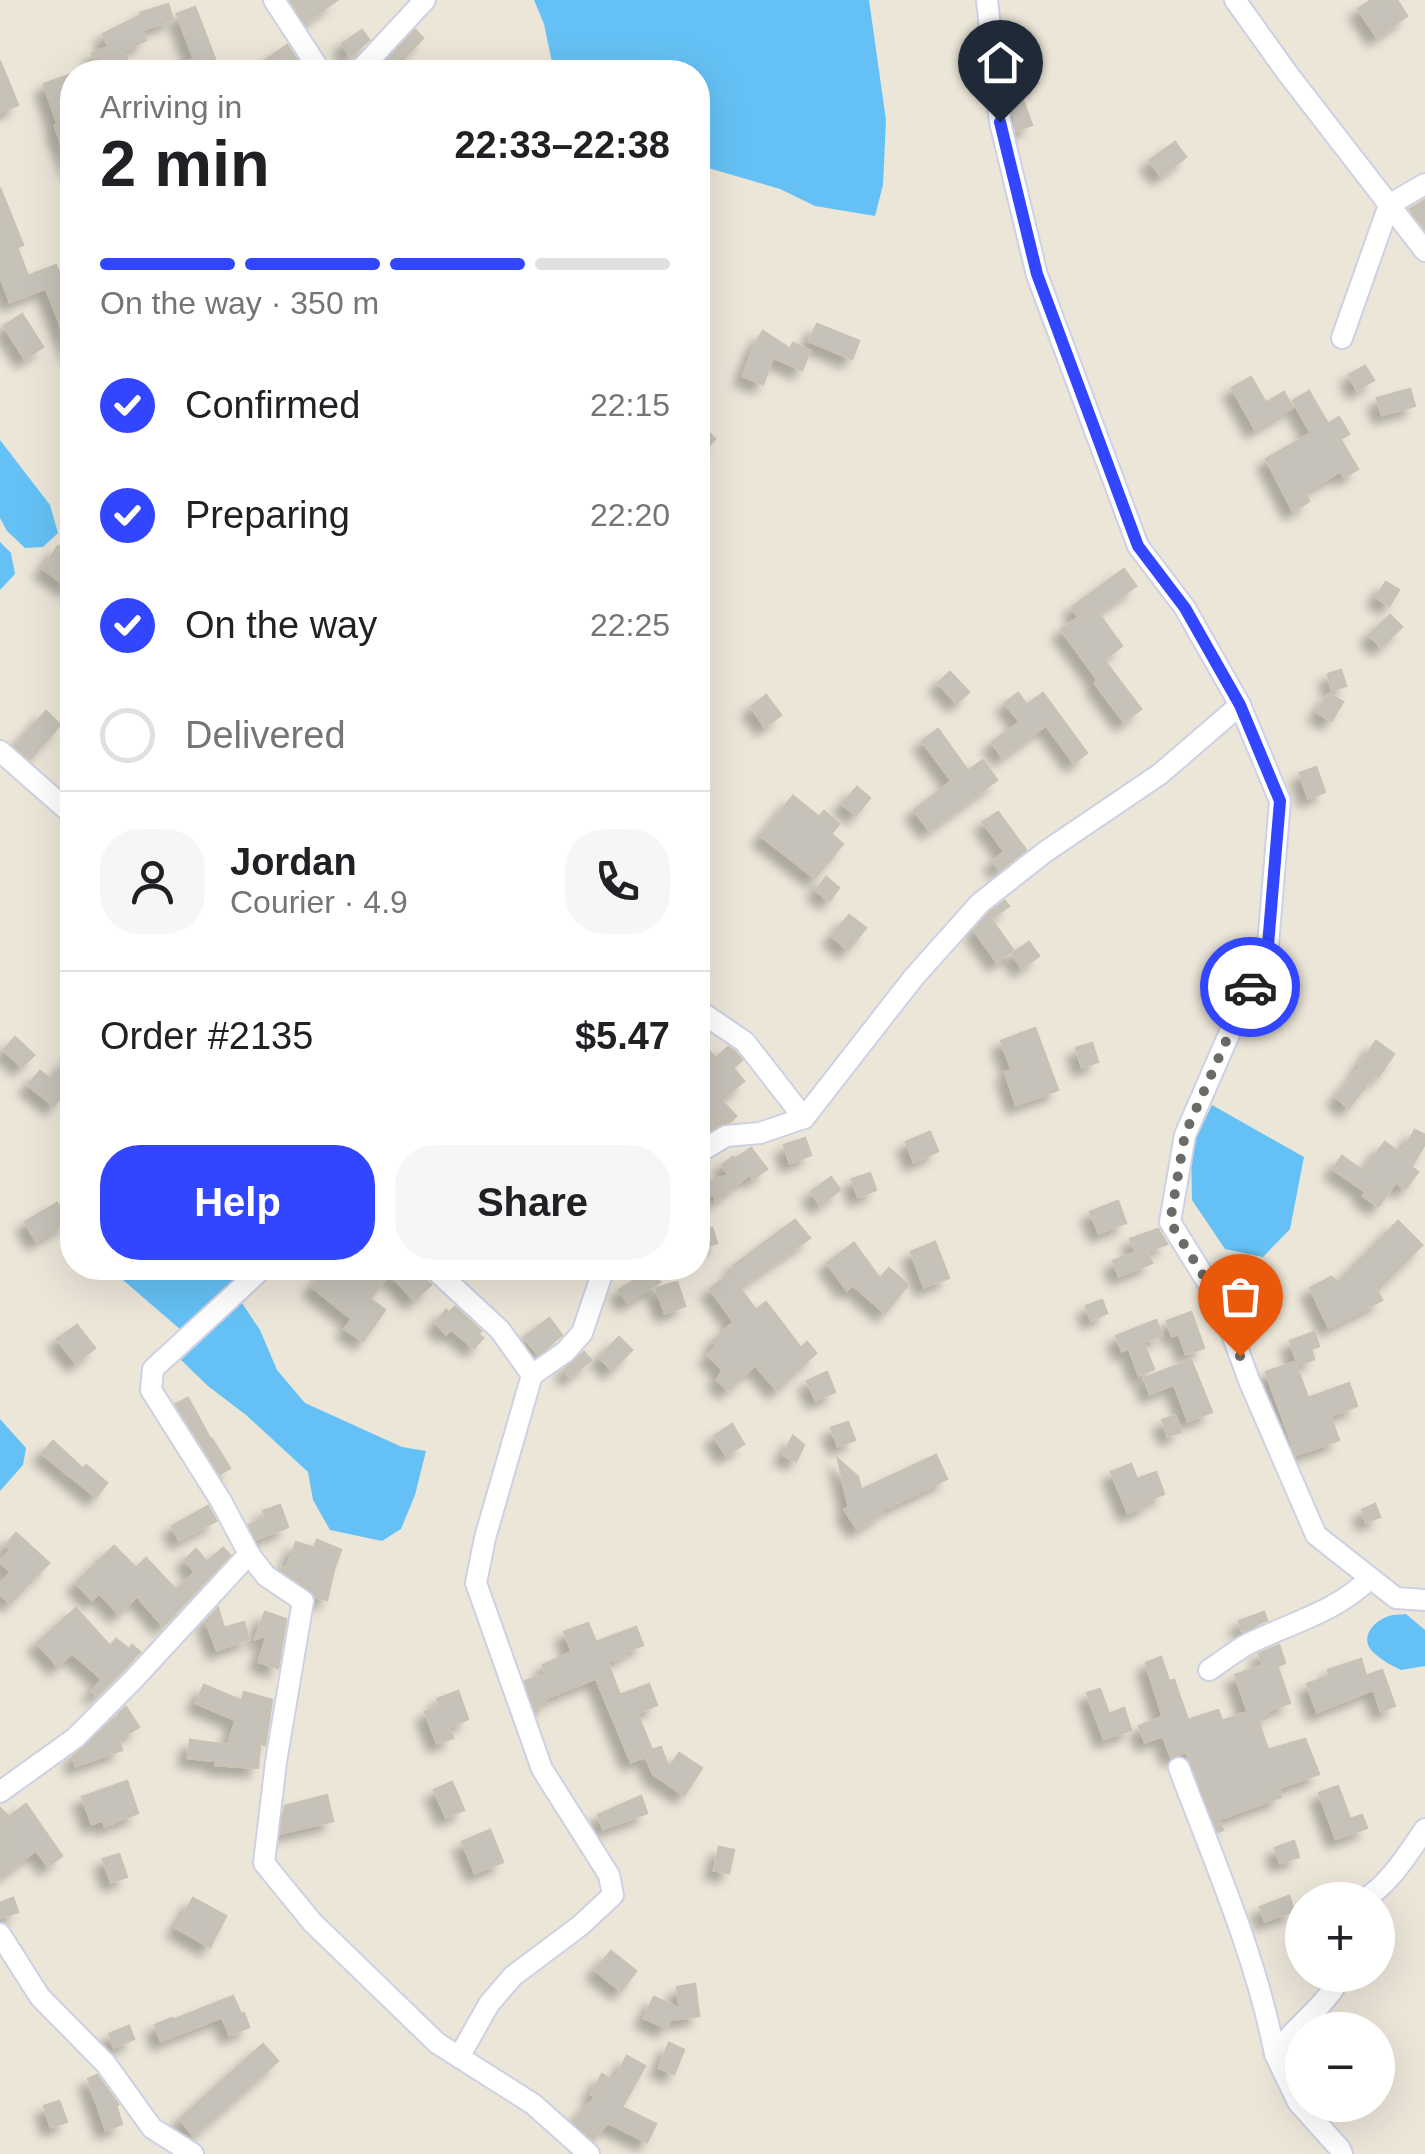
<!DOCTYPE html>
<html lang="en">
<head>
<meta charset="utf-8">
<style>
  body { margin:0; font-family:Arial,sans-serif; background:#f6f6f6; color:#202124; height:100vh; display:flex; flex-direction:column; font-size:38px; white-space:nowrap }
  * { box-sizing:border-box; margin:0 }
  p { font-size:32px; color:#757577 }
  .icon { flex:none; width:55px; height:55px; fill:none; stroke:currentColor; stroke-width:2; stroke-linecap:round; stroke-linejoin:round }
  .map { position:relative; flex:1; overflow:hidden }
  .panel { position:absolute; left:60px; top:60px; width:650px; height:1220px; display:flex; flex-direction:column; background:#fff; border-radius:40px; box-shadow:0 10px 40px #0002 }
  .panel>* { flex:none }
  .tools { position:absolute; left:1285px; top:1882px; display:grid; gap:20px }
  .tools a { display:grid; place-items:center; width:110px; height:110px; border-radius:50%; background:#fff; box-shadow:0 10px 40px #0002; font-size:50px }
  .pin { position:absolute; display:grid; place-items:center; width:85px; height:85px; color:#fff; margin:-102px -42px; border-radius:50% 50% 50% 0; rotate:-45deg; box-shadow:0 0 10px #0007 }
  .pin .icon { rotate:45deg }
  .courier { position:absolute; display:grid; place-items:center; width:100px; height:100px; margin:-50px; border:8px solid #3346ff; border-radius:50%; background:#fff; color:#222; box-shadow:0 2px 12px #0007 }
  .headline em { font-style:normal; font-weight:800 }
  .headline div { display:flex; flex-direction:column-reverse }
  .headline { display:flex; align-items:center; justify-content:space-between; height:170px; padding:0 40px }
  h1 { font-size:65px; font-weight:800; line-height:75px }
  .bar { display:grid; grid-template-columns:repeat(4,1fr); gap:15px 10px; align-content:center; height:120px; padding:0 40px }
  .bar i { height:12px; border-radius:8px; background:#e0e0e0 }
  .bar .active { background:#3346ff }
  .bar p { grid-column:span 4 }
  .line { display:flex; align-items:center; gap:25px; padding:0 40px; border-top:2px solid #e0e0e0 }
  .line div { flex:1 }
  .round { display:grid; place-items:center; flex:none; width:105px; height:105px; border-radius:40px; background:#f6f6f6 }
  ol { padding:0 40px; list-style:none }
  li { display:flex; align-items:center; gap:30px; height:110px }
  li p { margin-inline-start:auto }
  li .icon { padding:10px; border-radius:50%; background:#3346ff; color:#fff; stroke-width:4 }
  li:last-child { color:#757577 }
  li i { width:55px; height:55px; border:5px solid #e0e0e0; border-radius:50% }
  .button { display:flex; gap:20px; margin-top:auto; padding:20px 40px }
  .button a { flex:1; height:115px; border-radius:40px; background:#3346ff; color:#fff; font-size:40px; font-weight:800; line-height:115px; text-align:center }
  .button a+a { background:#f6f6f6; color:#202124 }
  .map>svg:first-child { display:block }
</style>
</head>
<body>
<div class="map">
<svg width="1425" height="2154" viewBox="0 0 1425 2154">
  <defs>
    <filter id="shadow"><feDropShadow dx="-9" dy="9" stdDeviation="5" flood-color="#0004"/></filter>
  </defs>
  <rect width="100%" height="100%" fill="#ece6d9"/>
  <g fill="#65c1f5">
    <polygon points="534,0 869,0 886,120 883,185 875,216 815,206 780,189 698,165 698,72 554,72 544,24"/>
    <polygon points="0,440 50,505 58,533 43,547 25,548 7,531 0,518"/>
    <polygon points="0,542 11,553 15,574 0,590"/>
    <polygon points="1212,1105 1304,1157 1290,1229 1263,1257 1225,1249 1192,1200 1191,1149"/>
    <polygon points="109,1268 246,1268 181,1330"/>
    <polygon points="242,1303 260,1330 277,1370 305,1403 402,1447 426,1451 415,1495 401,1529 382,1541 330,1530 313,1500 308,1472 246,1415 208,1386 181,1360"/>
    <polygon points="0,1419 26,1448 23,1465 0,1491"/>
    <path d="M 1406,1614 L 1425,1630 L 1425,1666 L 1401,1670 C 1392,1666 1380,1659 1373,1652 C 1359,1638 1373,1621 1389,1616 C 1394,1614 1400,1615 1406,1614 Z"/>
  </g>
  <g fill="#c7c2b9" stroke="#c7c2b3" stroke-width="2.5" filter="url(#shadow)">
    <polygon points="290,0 337,0 305,23"/>
    <polygon points="1371,0 1397,0 1407,16 1377,37 1358,9"/>
    <polygon points="168,4 173,20 142,30 146,40 124,51 132,72 100,72 92,53 109,47 103,34 141,15 140,13"/>
    <polygon points="195,7 220,72 162,72 194,59 177,14"/>
    <polygon points="362,30 369,40 350,56 342,44"/>
    <polygon points="415,30 423,38 391,72 376,72"/>
    <polygon points="287,45 302,68 296,72 249,72"/>
    <polygon points="0,61 18,105 0,112"/>
    <polygon points="1032,65 1038,83 1026,88 1019,70"/>
    <polygon points="72,74 72,168 71,168 55,126 58,125 44,84"/>
    <polygon points="1015,79 1032,125 1016,131 1010,81"/>
    <polygon points="1175,142 1186,157 1161,176 1149,161"/>
    <polygon points="0,188 23,245 17,247 28,276 56,265 66,290 68,289 72,302 72,354 46,288 10,302 0,275"/>
    <polygon points="1425,200 1425,229 1410,209"/>
    <polygon points="22,314 43,347 25,359 4,326"/>
    <polygon points="817,324 859,341 852,359 809,341"/>
    <polygon points="763,331 790,349 793,343 810,351 802,370 773,357 763,384 743,376 755,344"/>
    <polygon points="1365,366 1374,380 1357,390 1349,375"/>
    <polygon points="1251,377 1266,403 1284,392 1292,407 1255,429 1232,388"/>
    <polygon points="1410,389 1415,406 1382,415 1377,398"/>
    <polygon points="1309,391 1328,424 1339,417 1349,434 1340,439 1358,469 1344,477 1341,471 1304,492 1309,501 1293,511 1266,459 1311,433 1293,401"/>
    <polygon points="698,422 715,439 698,457"/>
    <polygon points="58,546 72,556 72,589 43,569"/>
    <polygon points="1124,569 1136,586 1098,613 1122,646 1104,660 1141,709 1124,722 1095,683 1098,680 1061,630 1079,617 1072,607"/>
    <polygon points="1386,582 1399,590 1389,606 1376,597"/>
    <polygon points="1390,615 1402,627 1381,647 1369,635"/>
    <polygon points="1341,670 1346,686 1332,690 1328,674"/>
    <polygon points="950,672 969,692 957,703 938,683"/>
    <polygon points="1018,693 1027,705 1043,693 1087,753 1074,763 1046,725 1002,757 992,742 1020,722 1005,703"/>
    <polygon points="1329,694 1343,702 1331,721 1317,712"/>
    <polygon points="766,695 781,715 765,727 751,707"/>
    <polygon points="46,711 60,725 30,759 15,746"/>
    <polygon points="938,729 968,771 983,760 997,780 929,830 914,810 952,781 922,741"/>
    <polygon points="1316,767 1325,792 1308,798 1300,773"/>
    <polygon points="857,787 870,798 856,815 842,804"/>
    <polygon points="793,796 819,817 824,811 839,824 831,834 843,844 815,878 761,836"/>
    <polygon points="998,812 1026,850 999,870 993,861 1005,852 983,822"/>
    <polygon points="826,877 839,888 829,901 816,890"/>
    <polygon points="1005,901 1009,906 991,919 1013,950 997,962 974,930 989,913"/>
    <polygon points="849,915 866,928 848,950 832,936"/>
    <polygon points="1029,942 1039,956 1022,968 1012,954"/>
    <polygon points="1035,1028 1058,1090 1016,1105 1005,1072 1012,1070 1001,1041"/>
    <polygon points="15,1037 34,1055 22,1067 4,1050"/>
    <polygon points="698,1039 716,1058 728,1047 735,1052 742,1060 733,1068 744,1081 721,1100 736,1116 730,1122 719,1124 698,1137 698,1125 711,1115 701,1105 709,1097 698,1084"/>
    <polygon points="1376,1041 1394,1054 1378,1077 1375,1074 1349,1108 1336,1097 1362,1065 1360,1064"/>
    <polygon points="1092,1043 1098,1062 1082,1067 1076,1048"/>
    <polygon points="72,1054 72,1081 54,1106 28,1085 40,1071 51,1080"/>
    <polygon points="1415,1130 1425,1135 1425,1144 1411,1167 1418,1172 1405,1189 1396,1182 1378,1206 1363,1196 1366,1192 1333,1169 1342,1156 1363,1171 1385,1142 1401,1154"/>
    <polygon points="930,1132 938,1151 914,1162 906,1142"/>
    <polygon points="805,1138 811,1155 790,1163 784,1145"/>
    <polygon points="751,1148 767,1169 753,1179 750,1174 716,1200 715,1194 698,1200 698,1185 729,1175 722,1165 733,1157 735,1159"/>
    <polygon points="870,1173 876,1190 858,1197 852,1179"/>
    <polygon points="831,1177 840,1190 820,1205 811,1192"/>
    <polygon points="1118,1201 1126,1223 1099,1233 1090,1212"/>
    <polygon points="57,1203 68,1222 36,1241 25,1222"/>
    <polygon points="795,1220 810,1238 739,1287 756,1310 766,1302 801,1348 807,1342 816,1353 777,1390 755,1365 728,1390 717,1380 723,1370 708,1355 717,1346 713,1341 734,1322 710,1289 736,1270 733,1266"/>
    <polygon points="1398,1221 1422,1245 1377,1291 1382,1300 1329,1327 1310,1288 1331,1277 1338,1282"/>
    <polygon points="712,1228 717,1243 698,1249 698,1233"/>
    <polygon points="1158,1229 1167,1244 1147,1251 1152,1263 1119,1276 1113,1261 1136,1252 1130,1239"/>
    <polygon points="935,1242 949,1278 924,1287 911,1252"/>
    <polygon points="854,1243 880,1279 889,1268 908,1285 885,1313 853,1285 847,1290 827,1263"/>
    <polygon points="327,1268 420,1268 423,1277 431,1285 414,1300 389,1273 370,1299 385,1310 363,1341 345,1329 352,1319 312,1287"/>
    <polygon points="652,1270 660,1282 627,1302 619,1290"/>
    <polygon points="677,1282 685,1306 665,1313 656,1288"/>
    <polygon points="1256,1297 1262,1313 1255,1316 1259,1326 1246,1331 1236,1304"/>
    <polygon points="1102,1300 1107,1313 1091,1320 1086,1306"/>
    <polygon points="455,1307 481,1331 478,1334 483,1338 474,1348 451,1329 446,1334 436,1323 446,1310 449,1313"/>
    <polygon points="1191,1312 1204,1348 1186,1354 1179,1334 1172,1336 1167,1321"/>
    <polygon points="549,1318 562,1335 538,1354 524,1338"/>
    <polygon points="1156,1320 1162,1335 1143,1342 1154,1369 1139,1375 1129,1348 1122,1351 1116,1336"/>
    <polygon points="77,1325 95,1348 76,1363 57,1339"/>
    <polygon points="1314,1332 1319,1346 1311,1349 1314,1359 1298,1365 1290,1341"/>
    <polygon points="619,1337 632,1350 612,1370 599,1357"/>
    <polygon points="584,1352 591,1360 570,1377 564,1370"/>
    <polygon points="1191,1360 1212,1412 1188,1421 1174,1384 1150,1394 1144,1378"/>
    <polygon points="1295,1362 1308,1398 1349,1383 1357,1406 1330,1416 1339,1440 1296,1455 1266,1372"/>
    <polygon points="827,1372 835,1392 816,1400 807,1381"/>
    <polygon points="188,1398 211,1440 212,1439 230,1468 220,1474 176,1404"/>
    <polygon points="1175,1416 1181,1432 1168,1436 1162,1420"/>
    <polygon points="848,1422 855,1440 838,1446 831,1428"/>
    <polygon points="732,1424 744,1444 726,1455 714,1436"/>
    <polygon points="793,1436 804,1445 796,1461 783,1455"/>
    <polygon points="53,1441 83,1469 86,1465 107,1483 96,1497 42,1453"/>
    <polygon points="936,1455 947,1479 880,1511 882,1513 857,1529 845,1510 849,1507 838,1459 858,1477 861,1490"/>
    <polygon points="1131,1464 1137,1479 1156,1472 1164,1494 1146,1501 1148,1505 1128,1513 1111,1472"/>
    <polygon points="1375,1504 1380,1517 1366,1522 1362,1510"/>
    <polygon points="280,1505 288,1527 257,1539 249,1525 266,1518 263,1511"/>
    <polygon points="208,1506 216,1521 179,1540 172,1526"/>
    <polygon points="16,1533 49,1563 10,1603 0,1594 0,1584 11,1572 0,1562 12,1549 6,1545"/>
    <polygon points="317,1540 341,1550 334,1569 327,1600 316,1597 311,1590 282,1570 282,1567 286,1569 296,1542 314,1548"/>
    <polygon points="114,1546 136,1568 146,1558 176,1590 195,1572 185,1560 196,1549 207,1562 223,1548 230,1555 163,1626 137,1596 119,1614 99,1593 92,1600 76,1583"/>
    <polygon points="76,1608 110,1646 116,1639 129,1649 132,1645 140,1652 97,1696 92,1691 102,1679 72,1653 58,1666 37,1643"/>
    <polygon points="218,1608 224,1628 244,1622 249,1639 217,1650 206,1621"/>
    <polygon points="265,1612 286,1619 278,1668 259,1662 267,1635 255,1639"/>
    <polygon points="1264,1612 1267,1620 1242,1631 1239,1621"/>
    <polygon points="588,1623 596,1642 636,1627 643,1645 624,1652 626,1655 607,1662 620,1695 649,1684 657,1705 637,1713 652,1750 661,1747 669,1769 679,1753 702,1768 684,1795 653,1774 646,1756 631,1762 596,1678 544,1699 546,1704 535,1708 525,1681 546,1674 543,1665 572,1652 564,1632"/>
    <polygon points="1279,1645 1285,1663 1277,1666 1290,1703 1266,1711 1269,1717 1258,1721 1268,1750 1305,1739 1319,1774 1278,1788 1281,1797 1219,1819 1223,1830 1218,1832 1186,1752 1171,1757 1163,1736 1145,1742 1139,1726 1163,1717 1146,1663 1161,1657 1169,1681 1174,1680 1188,1720 1218,1710 1222,1721 1248,1712 1235,1675 1263,1665 1259,1654"/>
    <polygon points="1361,1659 1366,1676 1382,1670 1395,1706 1381,1711 1374,1689 1317,1712 1307,1684 1330,1676 1328,1670"/>
    <polygon points="204,1685 242,1701 244,1692 272,1700 265,1745 260,1743 258,1768 216,1765 216,1761 188,1758 190,1740 228,1745 236,1720 196,1703"/>
    <polygon points="1100,1689 1109,1714 1124,1708 1131,1730 1104,1739 1087,1693"/>
    <polygon points="458,1691 468,1719 449,1727 453,1738 437,1743 425,1712 440,1706 437,1699"/>
    <polygon points="126,1707 139,1727 118,1739 122,1750 76,1766 73,1757 115,1718 120,1716 118,1714"/>
    <polygon points="127,1781 138,1813 105,1826 103,1820 92,1824 82,1797"/>
    <polygon points="452,1782 464,1810 446,1817 434,1790"/>
    <polygon points="1338,1786 1350,1819 1362,1815 1367,1828 1336,1839 1319,1793"/>
    <polygon points="327,1795 333,1821 281,1833 285,1806"/>
    <polygon points="641,1796 647,1813 603,1829 598,1815"/>
    <polygon points="26,1804 62,1856 48,1866 36,1850 0,1877 0,1808 9,1817"/>
    <polygon points="490,1830 503,1862 475,1873 462,1842"/>
    <polygon points="1294,1841 1299,1857 1280,1863 1275,1848"/>
    <polygon points="719,1847 734,1850 729,1873 714,1870"/>
    <polygon points="119,1854 127,1877 111,1882 103,1859"/>
    <polygon points="1289,1896 1294,1911 1265,1921 1260,1907"/>
    <polygon points="13,1898 18,1912 0,1918 0,1903"/>
    <polygon points="193,1898 226,1916 210,1947 176,1928"/>
    <polygon points="611,1951 636,1971 621,1991 595,1970"/>
    <polygon points="695,1984 699,2016 670,2020 666,2028 644,2018 654,1997 680,2009 677,1987"/>
    <polygon points="233,1996 241,2014 244,2013 249,2027 230,2035 222,2017 161,2041 155,2025 172,2018 173,2020"/>
    <polygon points="129,2026 134,2039 114,2047 109,2034"/>
    <polygon points="669,2043 684,2050 674,2074 659,2068"/>
    <polygon points="263,2044 278,2061 194,2136 180,2119"/>
    <polygon points="627,2056 645,2066 622,2107 656,2124 647,2142 608,2123 593,2139 573,2121 596,2097 591,2094 602,2074 614,2081"/>
    <polygon points="97,2075 118,2104 116,2106 122,2124 106,2130 88,2079"/>
    <polygon points="59,2101 67,2122 51,2127 44,2106"/>
  </g>
  <g fill="none" stroke-linecap="round" stroke-linejoin="round">
    <g stroke="#ced0e3" stroke-width="24">
      <g id="street">
        <polyline points="274,0 321,72"/>
        <polyline points="987,0 1000,122 1037,275 1138,546 1185,608 1240,705 1280,801 1268,945 1185,1135 1170,1222 1221,1304 1250,1383 1316,1535 1396,1598 1425,1600"/>
        <polyline points="1235,0 1288,74 1425,251"/>
        <polyline points="358,72 425,0"/>
        <polyline points="1342,338 1389,205 1425,184"/>
        <polyline points="0,751 65,808"/>
        <polyline points="698,1010 745,1042 804,1118"/>
        <polyline points="698,1153 726,1136 760,1133 804,1118 914,977 980,903 1045,852 1160,774 1240,705"/>
        <polyline points="263,1268 153,1369 151,1390 221,1501 249,1554 266,1576 303,1601 276,1762 264,1863 312,1922 437,2043 533,2104 589,2154"/>
        <polyline points="433,1268 500,1330 532,1375 485,1538 476,1583 542,1769 609,1875 613,1895 581,1925 513,1976 489,2004 459,2057"/>
        <polyline points="532,1375 565,1352 582,1333 604,1268"/>
        <path d="M 1209,1670 C 1223,1661 1236,1650 1250,1643 C 1291,1623 1338,1611 1370,1578"/>
        <path d="M 1179,1768 C 1214,1861 1256,1956 1275,2054"/>
        <polyline points="0,1792 75,1738 133,1680 249,1554"/>
        <path d="M 1364,1900 C 1391,1882 1407,1855 1425,1829"/>
        <polyline points="0,1934 40,1997 106,2064 152,2128 193,2154"/>
        <path d="M 1340,1975 C 1334,1999 1292,2029 1275,2054 L 1298,2102 L 1340,2149 L 1342,2154"/>
      </g>
    </g>
    <use href="#street" stroke="#fff" stroke-width="20"/>
  </g>
  <g fill="none" stroke-linecap="round" stroke-linejoin="round">
    <polyline stroke="#6d6b67" stroke-width="10" stroke-dasharray="0 18" points="1240,1356 1221,1304 1170,1222 1185,1134 1250,987"/>
    <polyline stroke="#3346ff" stroke-width="12" points="1000,122 1037,274 1138,546 1185,608 1240,705 1280,801 1268,945 1250,987"/>
  </g>
</svg>
<div class="tools">
<a>+</a>
<a>−</a>
</div>
<div class="pin" style="left:1240px;top:1356px;background:#ea580c"><svg class="icon" aria-label="bag" viewBox="0 0 24 24"><path d="M5 8h14l-1 12H6zM9 8a3 3 0 0 1 6 0"/></svg></div>
<div class="pin" style="left:1000px;top:122px;background:#1f2937"><svg class="icon" aria-label="home" viewBox="0 0 24 24"><path d="M3 11l9-7 9 7M6 9v11h12V9"/></svg></div>
<div class="courier" style="left:1250px;top:987px"><svg class="icon" aria-label="car" viewBox="0 0 24 24"><path d="M5 17H2v-5l4-1 3-4h7l3 4 3 1v5h-3M9 17h6M6 11h13"/><circle cx="7" cy="17" r="2"/><circle cx="17" cy="17" r="2"/></svg></div>
<section class="panel">
<div class="headline"><div><h1>2 min</h1><p>Arriving in</p></div><em>22:33–22:38</em></div>
<div class="bar"><i class="active"></i><i class="active"></i><i class="active"></i><i></i><p>On the way · 350 m</p></div>
<ol>
<li><svg class="icon" aria-label="check" viewBox="0 0 24 24"><path d="M5 12l5 5 9-10"/></svg>Confirmed<p>22:15</p></li>
<li><svg class="icon" aria-label="check" viewBox="0 0 24 24"><path d="M5 12l5 5 9-10"/></svg>Preparing<p>22:20</p></li>
<li><svg class="icon" aria-label="check" viewBox="0 0 24 24"><path d="M5 12l5 5 9-10"/></svg>On the way<p>22:25</p></li>
<li><i></i>Delivered</li>
</ol>
<div class="line" style="height:180px"><a class="round"><svg class="icon" aria-label="person" viewBox="0 0 24 24"><circle cx="12" cy="8" r="4"/><path d="M4 21q1-7 8-7t8 7"/></svg></a><div><b>Jordan</b><p>Courier · 4.9</p></div><a class="round"><svg class="icon" aria-label="phone" viewBox="0 0 24 24"><path d="M5 4h4l2 5-3 2q2 4 5 5l2-3 5 2v4C11 20 4 13 5 4z"/></svg></a></div>
<div class="line" style="height:130px"><div>Order #2135</div><b>$5.47</b></div>
<div class="button"><a>Help</a><a>Share</a></div>
</section>
</div>
</body>
</html>
